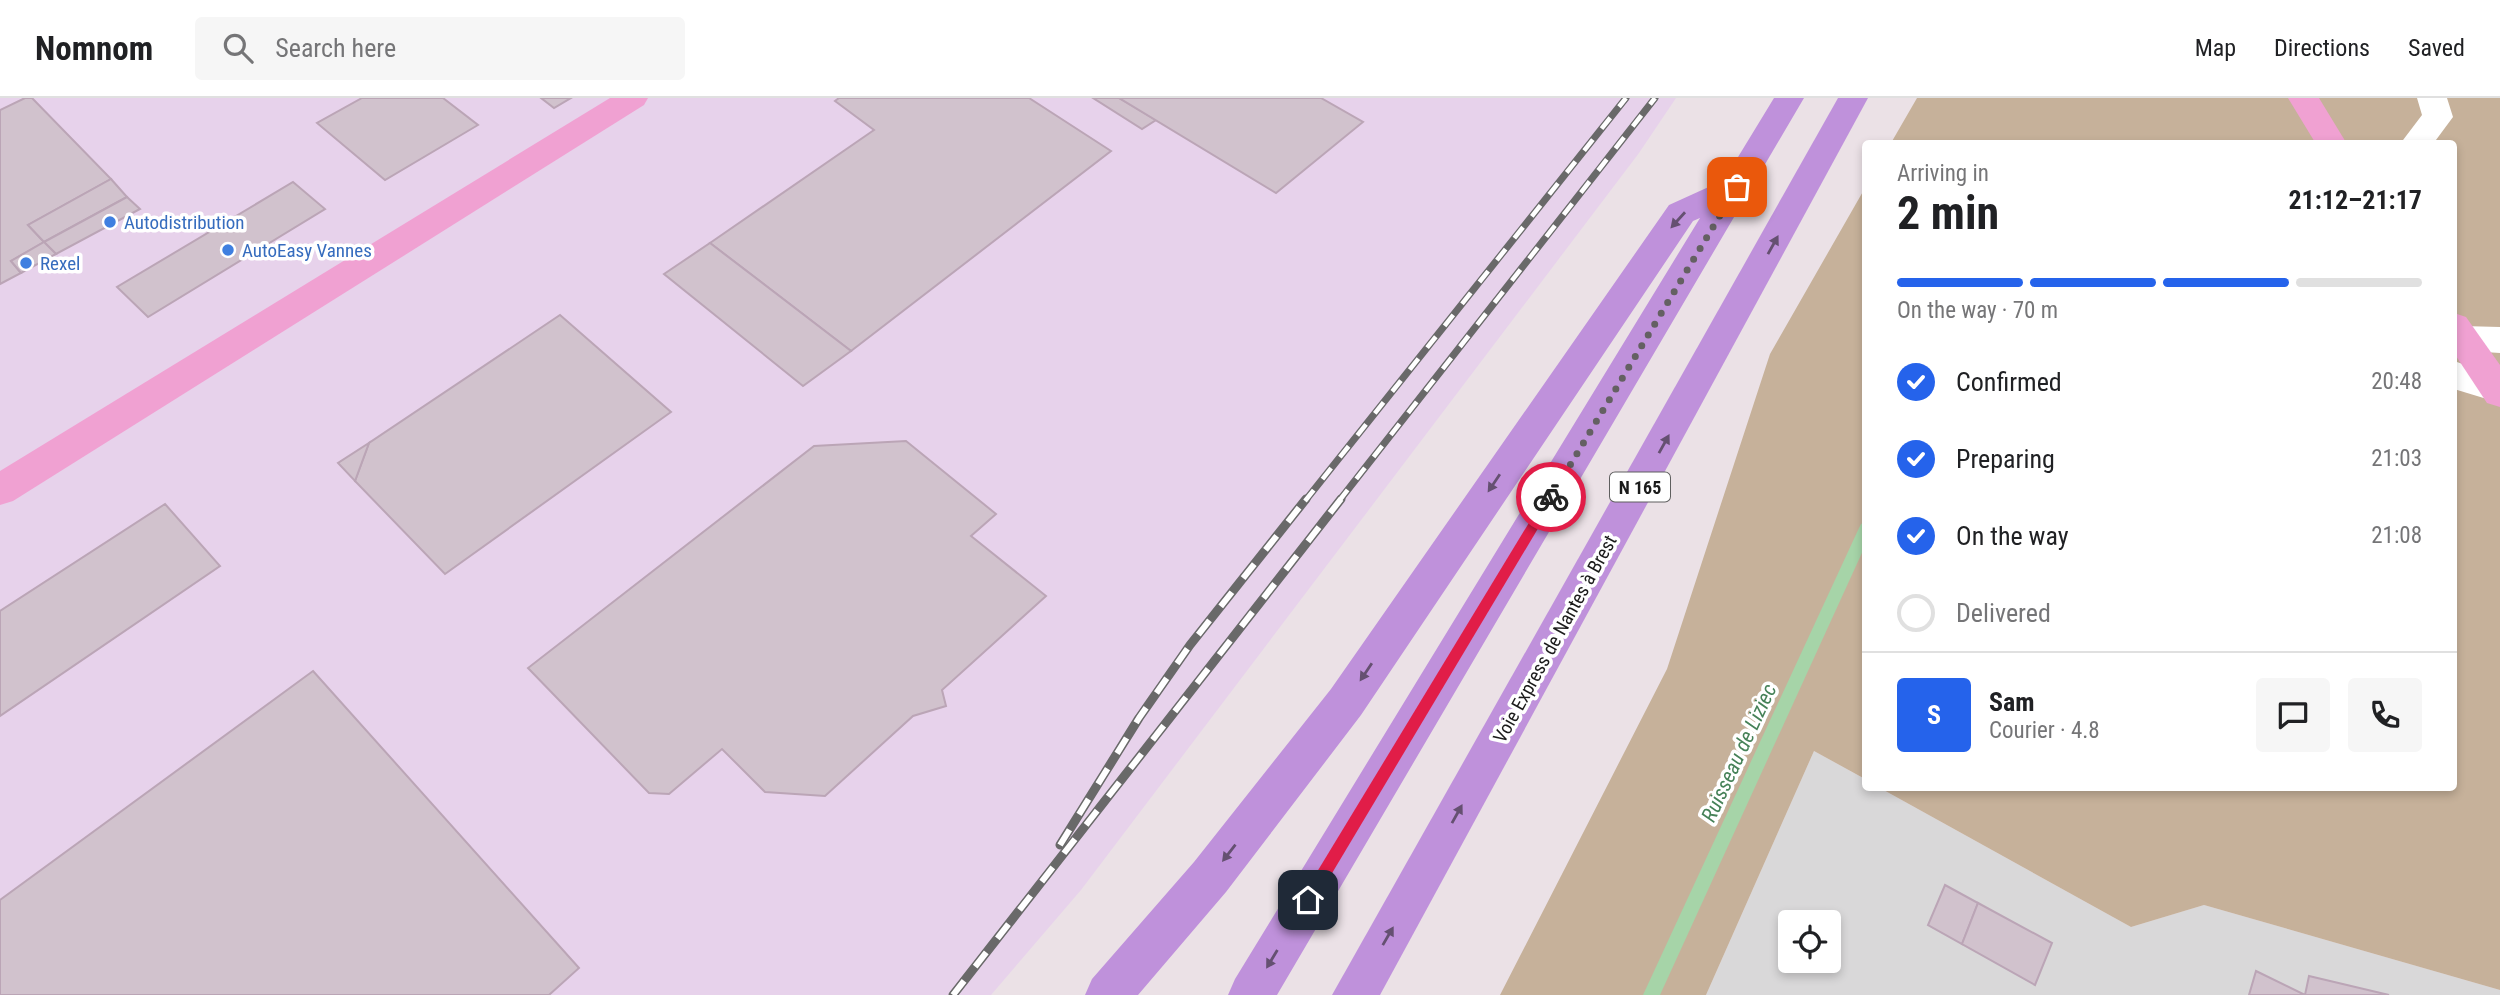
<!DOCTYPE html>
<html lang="en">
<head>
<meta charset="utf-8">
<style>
  body { margin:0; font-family:"Roboto Condensed",sans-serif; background:#f6f6f6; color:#202124; height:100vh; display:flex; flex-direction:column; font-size:26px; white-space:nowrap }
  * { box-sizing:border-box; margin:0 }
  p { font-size:23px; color:#757577 }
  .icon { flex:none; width:38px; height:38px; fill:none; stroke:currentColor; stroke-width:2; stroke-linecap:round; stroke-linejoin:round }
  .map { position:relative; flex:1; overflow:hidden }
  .panel { position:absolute; left:1862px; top:42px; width:595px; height:651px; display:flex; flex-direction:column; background:#fff; border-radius:7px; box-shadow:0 4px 10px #0003 }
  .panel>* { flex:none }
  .tools { position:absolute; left:1778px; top:812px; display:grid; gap:14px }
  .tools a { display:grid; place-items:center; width:63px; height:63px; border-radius:7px; background:#fff; box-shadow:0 4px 10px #0003; font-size:35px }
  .pin { position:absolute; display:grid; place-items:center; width:60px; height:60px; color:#fff; margin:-30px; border-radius:14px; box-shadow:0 4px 10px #0006 }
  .courier { position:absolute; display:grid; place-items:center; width:70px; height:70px; margin:-35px; border:5px solid #e11d48; border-radius:50%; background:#fff; color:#222; box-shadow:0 2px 9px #0007 }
  .summary em { font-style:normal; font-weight:700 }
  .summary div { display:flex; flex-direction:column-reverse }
  .summary { display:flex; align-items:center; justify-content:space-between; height:119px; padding:0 35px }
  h1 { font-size:46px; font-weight:700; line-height:52px }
  .bar { display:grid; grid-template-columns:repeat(4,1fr); gap:10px 7px; align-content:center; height:84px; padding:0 35px }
  .bar i { height:9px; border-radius:5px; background:#e0e0e0 }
  .bar .active { background:#2563eb }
  .bar p { grid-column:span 4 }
  .line { display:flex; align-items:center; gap:18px; padding:0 35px; border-top:2px solid #e0e0e0 }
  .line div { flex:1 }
  .round { display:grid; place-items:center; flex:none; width:74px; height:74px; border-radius:7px; background:#f6f6f6 }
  ol { padding:0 35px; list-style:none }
  li { display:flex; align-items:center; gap:21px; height:77px }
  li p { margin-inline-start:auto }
  li .icon { padding:7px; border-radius:50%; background:#2563eb; color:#fff; stroke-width:4 }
  li:last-child { color:#757577 }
  li i { width:38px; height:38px; border:4px solid #e0e0e0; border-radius:50% }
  header { display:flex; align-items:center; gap:42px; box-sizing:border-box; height:98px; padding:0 35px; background:#fff; border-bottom:2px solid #e0e0e0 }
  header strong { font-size:33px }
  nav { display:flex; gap:38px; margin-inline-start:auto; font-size:24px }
  .search { width:490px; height:63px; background:#f6f6f6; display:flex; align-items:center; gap:18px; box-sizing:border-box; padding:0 24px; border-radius:7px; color:#757577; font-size:26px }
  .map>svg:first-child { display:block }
</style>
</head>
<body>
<header>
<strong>Nomnom</strong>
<div class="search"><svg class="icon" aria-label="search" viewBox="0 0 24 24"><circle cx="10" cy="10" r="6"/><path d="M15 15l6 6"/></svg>Search here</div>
<nav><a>Map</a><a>Directions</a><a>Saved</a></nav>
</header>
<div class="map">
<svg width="2500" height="897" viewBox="0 0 2500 897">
  <rect width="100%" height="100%" fill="#ebe1e6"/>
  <path fill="#d9d8d9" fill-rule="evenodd" d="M 1814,653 L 1865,681 L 1866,690 L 1880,690 L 2131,829 L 2204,807 L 2500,892 L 2500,897 L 1706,897 ZM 1790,824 L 1829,824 L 1829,863 L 1790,863 Z"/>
  <polygon fill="#e7d2eb" points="0,0 1676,0 1639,55 1081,792 991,897 0,897"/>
  <g fill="#c6b19a">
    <polygon points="1917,0 2500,0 2500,892 2204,807 2131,829 1880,690 2454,690 2454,46 1891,45"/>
    <polygon points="1865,90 1865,681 1814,653 1706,897 1500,897 1667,571 1770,256"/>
  </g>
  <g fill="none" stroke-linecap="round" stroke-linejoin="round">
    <polygon fill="#a6d4a8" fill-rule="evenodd" points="1866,424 1866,446 1660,897 1643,897 1859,430 1861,426"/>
  </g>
  <g fill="#d1c2cd" stroke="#bba5b6" stroke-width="2">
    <polygon points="25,0 32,0 111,81 28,127 44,144 11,163 21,175 0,186 0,12"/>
    <polygon points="362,0 443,0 478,27 385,82 317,25"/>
    <polygon points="541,0 571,0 554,10"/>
    <polygon points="839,0 1029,0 1111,53 851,253 710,145 874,32 835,3"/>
    <polygon points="1093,0 1119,0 1156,22 1142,31"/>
    <polygon points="1119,0 1321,0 1363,24 1276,95"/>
    <polygon points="111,81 127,99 44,144 28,127"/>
    <polygon points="293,84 325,111 148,219 117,189"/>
    <polygon points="127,99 140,111 56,156 44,144"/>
    <polygon points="44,144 56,156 21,175 11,163"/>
    <polygon points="710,145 851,253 803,288 664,176"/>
    <polygon points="560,217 671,314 445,476 355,383 369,345"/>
    <polygon points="906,343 996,416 971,438 1046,498 942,592 946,608 913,618 825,698 765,694 722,651 669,696 649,695 528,570 814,348"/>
    <polygon points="369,345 355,383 338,365"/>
    <polygon points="165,406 220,468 0,618 0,513"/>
    <polygon points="313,573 579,870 549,897 0,897 0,802"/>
    <polygon points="1945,787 1978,805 1962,846 1928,827"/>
    <polygon points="1978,805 2052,845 2035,887 1962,846"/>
    <polygon points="2256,873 2305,897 2309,878 2389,897 2249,897"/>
  </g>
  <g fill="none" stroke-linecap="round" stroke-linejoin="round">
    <g fill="#fff" fill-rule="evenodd">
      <polygon points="2417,0 2447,0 2453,19 2433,46 2400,46 2422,17"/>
      <polygon points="2462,228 2500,229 2500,255 2454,252 2454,230"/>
      <polygon points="2454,263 2500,279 2500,305 2454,291"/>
    </g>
    <g fill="#f0a1d2" fill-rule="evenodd">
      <polygon points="610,0 648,0 644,7 13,403 0,407 0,373"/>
      <polygon points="2288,0 2319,0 2347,46 2316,46"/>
      <polygon points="2454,215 2466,219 2500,267 2500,309 2487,305 2454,255"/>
    </g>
    <g fill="#bf91db" fill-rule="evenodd">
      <polygon points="1774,0 1804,0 1277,897 1228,897 1235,881 1700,120 1693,123 1361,617 1226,794 1138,897 1085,897 1092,881 1194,764 1331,591 1669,107 1724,82"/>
      <polygon points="1838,0 1868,0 1380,897 1332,897"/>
    </g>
    <g stroke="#696969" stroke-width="7">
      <g id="rail-far1">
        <polyline points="1305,403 1626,0"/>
        <polyline points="1339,403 1655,0"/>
      </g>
    </g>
    <g stroke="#696969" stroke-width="9">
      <g id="rail">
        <polyline points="1060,747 1139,620 1190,547 1306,401"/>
        <polyline points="953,897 1341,401"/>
      </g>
    </g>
    <use href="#rail-far1" stroke="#fff" stroke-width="4.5" stroke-dasharray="14" stroke-linecap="butt"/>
    <use href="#rail" stroke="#fff" stroke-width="6" stroke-dasharray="18" stroke-linecap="butt"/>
  </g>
  <defs><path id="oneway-solid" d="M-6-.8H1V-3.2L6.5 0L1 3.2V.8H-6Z" transform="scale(1.75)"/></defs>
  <g fill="#655071">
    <use href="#oneway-solid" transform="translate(1678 122) rotate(132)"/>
    <use href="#oneway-solid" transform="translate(1773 147) rotate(-61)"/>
    <use href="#oneway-solid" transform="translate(1664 346) rotate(-61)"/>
    <use href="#oneway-solid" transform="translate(1494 385) rotate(124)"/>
    <use href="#oneway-solid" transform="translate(1366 574) rotate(124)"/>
    <use href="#oneway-solid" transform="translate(1457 716) rotate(-61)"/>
    <use href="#oneway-solid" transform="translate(1229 755) rotate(128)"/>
    <use href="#oneway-solid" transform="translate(1388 838) rotate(-60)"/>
    <use href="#oneway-solid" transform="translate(1272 861) rotate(121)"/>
  </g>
  <polygon fill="#e11d48" points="1551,394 1556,399 1555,402 1313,807 1303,807 1303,797 1547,395"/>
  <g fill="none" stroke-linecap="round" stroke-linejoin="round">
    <polyline stroke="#646062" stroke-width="7" stroke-dasharray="0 12.6" points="1551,399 1737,89"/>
  </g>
  <g fill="#3f7fe0" stroke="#fff" stroke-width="2.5">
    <circle cx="110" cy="124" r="7"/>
    <circle cx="228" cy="152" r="7"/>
    <circle cx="26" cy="165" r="7"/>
  </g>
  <g text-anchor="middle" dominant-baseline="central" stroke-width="7" stroke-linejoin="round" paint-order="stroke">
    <rect fill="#fff" stroke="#5f5f5f" stroke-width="2" x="1610" y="374.5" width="60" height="29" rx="5"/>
    <g font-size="18" font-weight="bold" fill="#1b1b1b">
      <text x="1640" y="389">N 165</text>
    </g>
    <g font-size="19" fill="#366cbe" stroke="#fff" text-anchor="start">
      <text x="124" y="124">Autodistribution</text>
      <text x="242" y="152">AutoEasy Vannes</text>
      <text x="40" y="165">Rexel</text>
    </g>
    <g font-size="19" fill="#1b1b1b" stroke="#fff">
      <text transform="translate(1555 541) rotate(-61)">Voie Express de Nantes à Brest</text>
    </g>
    <g font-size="21" font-style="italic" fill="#468258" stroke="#fff">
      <text transform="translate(1739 655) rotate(-65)">Ruisseau de Liziec</text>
    </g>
  </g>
</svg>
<div class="tools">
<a><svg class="icon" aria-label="locate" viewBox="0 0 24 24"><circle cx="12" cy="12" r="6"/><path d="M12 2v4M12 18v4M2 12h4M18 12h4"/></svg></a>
</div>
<div class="pin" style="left:1737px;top:89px;background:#ea580c"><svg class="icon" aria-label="bag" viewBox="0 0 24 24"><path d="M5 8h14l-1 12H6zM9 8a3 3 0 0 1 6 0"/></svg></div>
<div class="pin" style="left:1308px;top:802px;background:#1f2937"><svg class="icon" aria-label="home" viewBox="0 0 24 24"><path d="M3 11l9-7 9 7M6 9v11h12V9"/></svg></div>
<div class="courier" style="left:1551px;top:399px"><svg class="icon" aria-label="bike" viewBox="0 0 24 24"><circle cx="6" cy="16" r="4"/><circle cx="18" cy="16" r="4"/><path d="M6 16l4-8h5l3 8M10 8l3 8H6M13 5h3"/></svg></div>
<section class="panel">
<div class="summary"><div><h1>2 min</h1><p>Arriving in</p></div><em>21:12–21:17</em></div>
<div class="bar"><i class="active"></i><i class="active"></i><i class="active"></i><i></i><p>On the way · 70 m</p></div>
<ol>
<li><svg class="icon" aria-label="check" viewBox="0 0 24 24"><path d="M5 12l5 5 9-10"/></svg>Confirmed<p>20:48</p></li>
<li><svg class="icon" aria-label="check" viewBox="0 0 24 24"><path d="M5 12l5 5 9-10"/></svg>Preparing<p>21:03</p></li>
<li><svg class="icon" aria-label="check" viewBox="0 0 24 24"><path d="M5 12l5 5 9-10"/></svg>On the way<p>21:08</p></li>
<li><i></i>Delivered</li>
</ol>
<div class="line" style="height:126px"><b class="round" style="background:#2563eb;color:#fff">S</b><div><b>Sam</b><p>Courier · 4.8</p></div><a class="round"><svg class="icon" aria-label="chat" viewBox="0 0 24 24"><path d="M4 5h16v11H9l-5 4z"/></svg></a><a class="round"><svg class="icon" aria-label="phone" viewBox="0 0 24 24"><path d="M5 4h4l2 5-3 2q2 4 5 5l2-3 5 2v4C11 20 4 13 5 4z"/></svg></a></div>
</section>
</div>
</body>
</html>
